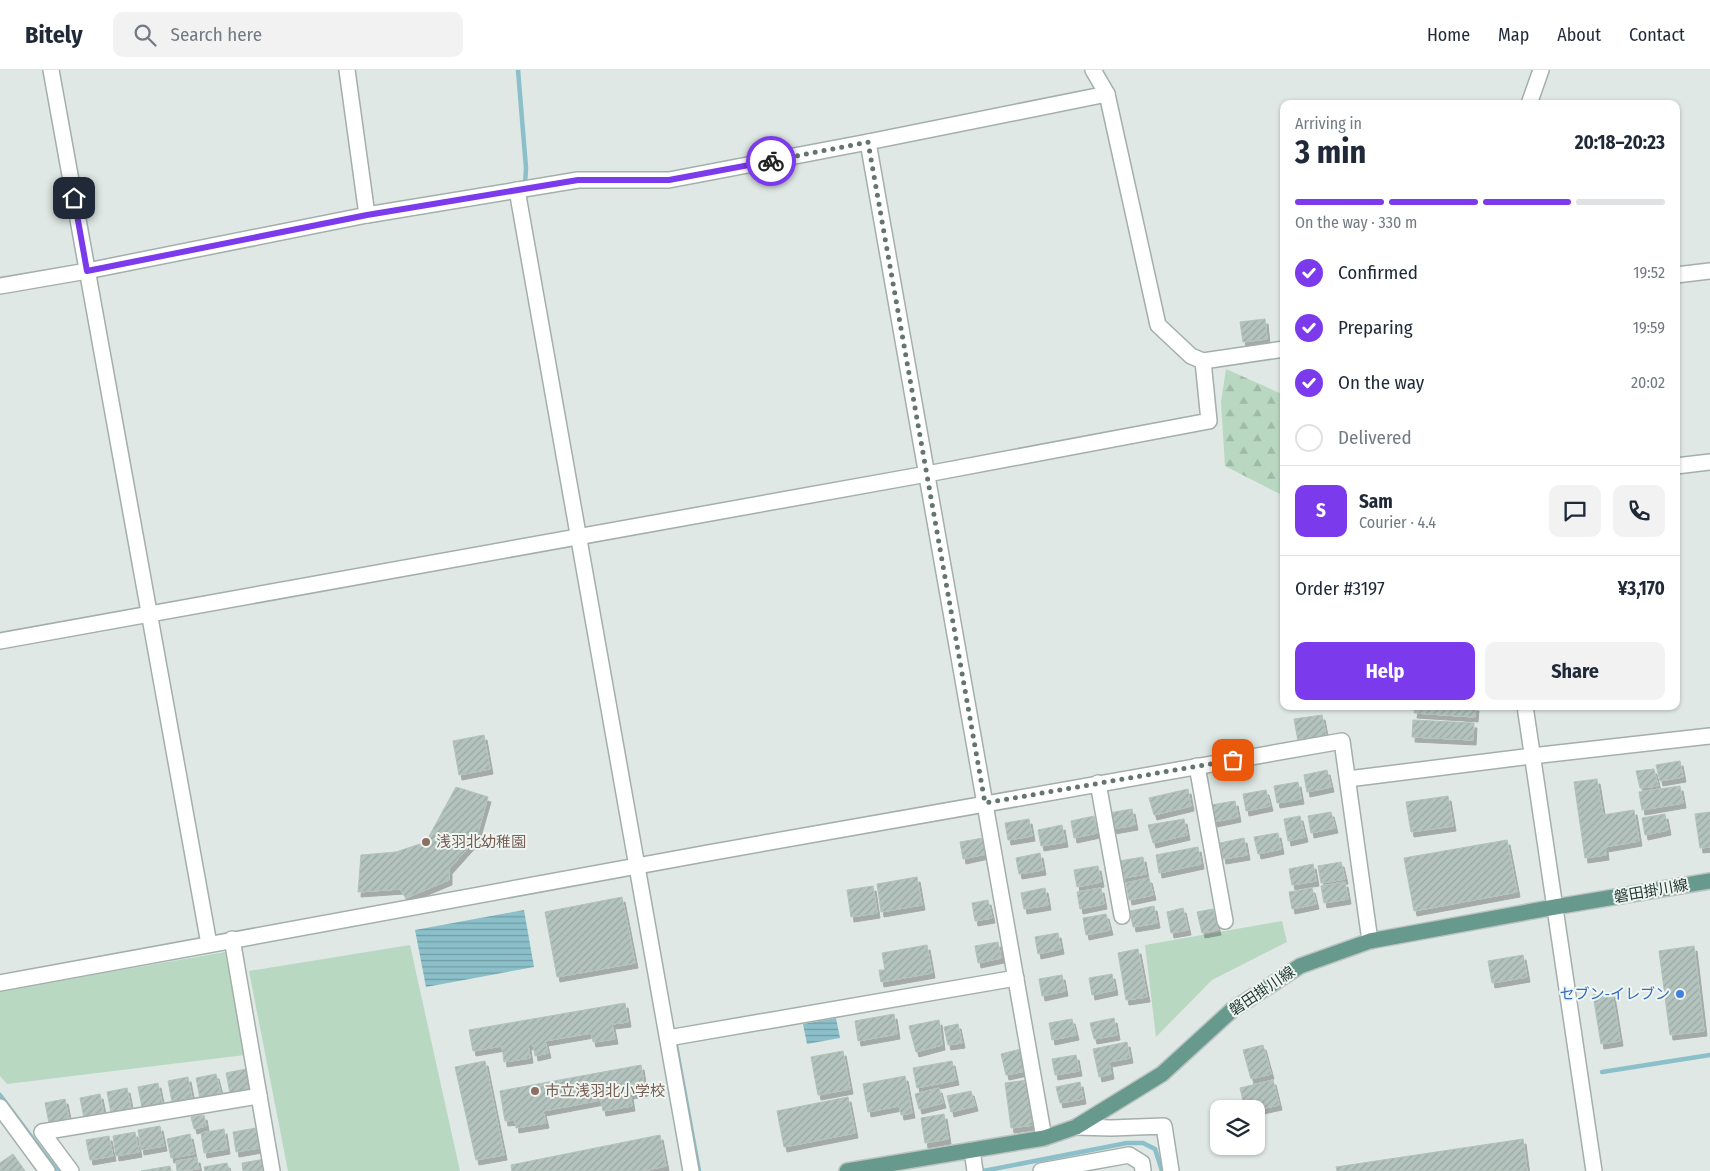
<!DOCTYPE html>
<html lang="en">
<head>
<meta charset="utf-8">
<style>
  body { margin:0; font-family:"Fira Sans Condensed","Noto Sans JP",sans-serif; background:#f2f2f3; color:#1f2937; height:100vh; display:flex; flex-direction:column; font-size:19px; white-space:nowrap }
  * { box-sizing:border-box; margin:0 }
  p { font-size:16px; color:#747a83 }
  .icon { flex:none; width:28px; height:28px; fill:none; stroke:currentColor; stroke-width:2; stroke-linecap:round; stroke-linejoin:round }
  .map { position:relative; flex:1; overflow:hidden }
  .drawer { position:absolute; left:1280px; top:30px; width:400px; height:610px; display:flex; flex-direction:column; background:#fff; border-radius:10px; box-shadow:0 1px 4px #0004 }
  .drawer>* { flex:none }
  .fabs { position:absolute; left:1210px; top:1030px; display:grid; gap:10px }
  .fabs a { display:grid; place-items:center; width:55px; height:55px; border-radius:10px; background:#fff; box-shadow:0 1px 4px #0004; font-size:25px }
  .pin { position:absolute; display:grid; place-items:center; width:42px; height:42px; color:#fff; margin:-21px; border-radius:10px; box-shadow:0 2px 8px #0006 }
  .courier { position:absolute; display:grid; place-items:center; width:50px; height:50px; margin:-25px; border:4px solid #7c3aed; border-radius:50%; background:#fff; color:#222; box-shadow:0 1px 6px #0007 }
  .headline em { font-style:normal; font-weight:700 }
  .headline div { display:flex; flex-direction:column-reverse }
  .headline { display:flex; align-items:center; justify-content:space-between; height:85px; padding:0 15px }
  h1 { font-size:32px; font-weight:700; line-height:38px }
  .bar { display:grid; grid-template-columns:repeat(4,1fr); gap:8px 5px; align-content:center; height:60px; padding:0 15px }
  .bar i { height:6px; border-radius:4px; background:#e0e1e3 }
  .bar .selected { background:#7c3aed }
  .bar p { grid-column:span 4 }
  .line { display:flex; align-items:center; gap:12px; padding:0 15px; border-top:1px solid #e0e1e3 }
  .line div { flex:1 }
  .round { display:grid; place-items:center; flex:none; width:52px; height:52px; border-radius:10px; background:#f2f2f3 }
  ol { padding:0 15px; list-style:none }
  li { display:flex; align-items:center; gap:15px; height:55px }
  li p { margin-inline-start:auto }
  li .icon { padding:5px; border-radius:50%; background:#7c3aed; color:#fff; stroke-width:4 }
  li:last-child { color:#747a83 }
  li i { width:28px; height:28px; border:2px solid #e0e1e3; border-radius:50% }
  .primary-button { display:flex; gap:10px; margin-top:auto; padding:10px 15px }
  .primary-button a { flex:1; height:58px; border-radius:10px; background:#7c3aed; color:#fff; font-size:20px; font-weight:700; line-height:58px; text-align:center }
  .primary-button a+a { background:#f2f2f3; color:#1f2937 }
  header { display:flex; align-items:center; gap:30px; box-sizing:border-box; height:70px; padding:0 25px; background:#fff; border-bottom:1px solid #e0e1e3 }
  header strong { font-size:24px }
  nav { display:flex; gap:28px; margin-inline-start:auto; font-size:18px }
  .search { width:350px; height:45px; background:#f2f2f3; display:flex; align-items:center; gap:12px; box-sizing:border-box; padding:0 18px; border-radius:10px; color:#747a83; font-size:19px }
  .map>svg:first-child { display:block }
</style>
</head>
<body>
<header>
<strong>Bitely</strong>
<div class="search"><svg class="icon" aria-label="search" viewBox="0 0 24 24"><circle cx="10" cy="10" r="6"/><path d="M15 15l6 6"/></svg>Search here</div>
<nav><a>Home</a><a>Map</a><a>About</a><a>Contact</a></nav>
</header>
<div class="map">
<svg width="1710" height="1101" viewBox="0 0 1710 1101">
  <defs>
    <pattern id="forest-firs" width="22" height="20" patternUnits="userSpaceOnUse" patternTransform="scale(1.25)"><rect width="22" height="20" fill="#b9d8c2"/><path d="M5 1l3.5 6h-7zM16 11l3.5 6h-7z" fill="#9fbaa7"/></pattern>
    <pattern id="water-rules" width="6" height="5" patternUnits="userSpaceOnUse" patternTransform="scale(1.25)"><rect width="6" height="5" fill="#8bbfc9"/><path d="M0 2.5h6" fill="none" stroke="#719ca4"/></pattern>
    <pattern id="building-hatch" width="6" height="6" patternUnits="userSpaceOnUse" patternTransform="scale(1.25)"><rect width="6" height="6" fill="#b4c3bd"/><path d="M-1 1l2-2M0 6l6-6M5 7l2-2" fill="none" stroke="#9aa8a3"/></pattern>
    <filter id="shadow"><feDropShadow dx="3" dy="5" stdDeviation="0" flood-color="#0004"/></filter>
  </defs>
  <rect width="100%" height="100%" fill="#dfe8e4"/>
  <g fill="#b9d8c2">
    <polygon points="1282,851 1287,872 1212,910 1156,967 1145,875"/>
    <polygon points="410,875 460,1101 288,1101 249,901"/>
    <polygon points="225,882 245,985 7,1014 0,1006 0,921"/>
  </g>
  <polygon fill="url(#forest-firs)" points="1226,299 1284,325 1284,426 1225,396 1221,332"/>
  <g fill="url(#water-rules)">
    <polygon points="524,840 534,897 426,917 415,860"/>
    <polygon points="836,948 840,968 807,974 803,954"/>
  </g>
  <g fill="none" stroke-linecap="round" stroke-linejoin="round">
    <g stroke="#8bbfc9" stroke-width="4.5">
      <polyline points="518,0 526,98 525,115"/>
      <polyline points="675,970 699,1101"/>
      <polyline points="1602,1002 1710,985"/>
      <polyline points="0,1025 57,1101"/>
      <polyline points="983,1101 1127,1073 1143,1073 1155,1079 1162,1101"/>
    </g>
  </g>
  <g fill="url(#building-hatch)" stroke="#b2c1bb" filter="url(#shadow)">
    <polygon points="1265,249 1267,269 1243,272 1240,252"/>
    <polygon points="1415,636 1476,636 1475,647 1414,643"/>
    <polygon points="1322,645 1326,666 1298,671 1294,649"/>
    <polygon points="1413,650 1474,653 1473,670 1412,667"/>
    <polygon points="484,665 490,699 459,705 453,671"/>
    <polygon points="1680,691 1683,707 1660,711 1656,695"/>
    <polygon points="1654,699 1658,716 1640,718 1636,701"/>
    <polygon points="1327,700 1331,717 1307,722 1304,705"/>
    <polygon points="1597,709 1603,745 1634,740 1639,771 1605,777 1606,785 1585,788 1574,712"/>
    <polygon points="1298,712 1301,729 1277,733 1274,716"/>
    <polygon points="1680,716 1683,733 1642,740 1639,722"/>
    <polygon points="456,717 488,727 476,769 449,799 449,810 406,828 400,819 358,822 361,785 396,782 426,772"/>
    <polygon points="1188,719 1191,736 1154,745 1149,728"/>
    <polygon points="1266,720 1270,736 1246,741 1243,724"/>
    <polygon points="1448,726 1453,756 1411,762 1406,732"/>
    <polygon points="1235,731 1238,747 1214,752 1211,735"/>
    <polygon points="1132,739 1135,755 1112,759 1109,743"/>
    <polygon points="1331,742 1335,758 1311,763 1308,746"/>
    <polygon points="1710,742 1710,777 1700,778 1695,744"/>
    <polygon points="1665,744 1668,760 1645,765 1642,748"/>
    <polygon points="1094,746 1097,763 1074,768 1071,751"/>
    <polygon points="1300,746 1305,767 1288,771 1284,749"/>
    <polygon points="1029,749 1032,766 1008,770 1005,753"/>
    <polygon points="1184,749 1187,765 1153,773 1148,755"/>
    <polygon points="1062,755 1065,772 1041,776 1038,760"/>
    <polygon points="1278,763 1281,779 1258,784 1254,767"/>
    <polygon points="983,768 986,784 963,789 960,772"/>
    <polygon points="1244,768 1247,785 1223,789 1220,773"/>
    <polygon points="1507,770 1517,822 1414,841 1404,788"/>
    <polygon points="1198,777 1201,794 1159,803 1156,785"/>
    <polygon points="1040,783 1043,800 1019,804 1016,788"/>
    <polygon points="1143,787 1146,804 1123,808 1119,791"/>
    <polygon points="1341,792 1345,809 1321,813 1318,796"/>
    <polygon points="1313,794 1316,811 1292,815 1289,799"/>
    <polygon points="1098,796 1101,812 1077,817 1074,800"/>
    <polygon points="917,807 922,835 881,842 877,814"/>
    <polygon points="1149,808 1153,825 1129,830 1126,813"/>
    <polygon points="1345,812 1348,829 1324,833 1321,816"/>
    <polygon points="873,816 877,843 851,847 847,820"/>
    <polygon points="1045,818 1048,835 1024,839 1021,823"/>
    <polygon points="1101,818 1104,834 1080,839 1077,822"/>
    <polygon points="1312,818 1316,834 1292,839 1289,822"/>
    <polygon points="622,827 635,893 557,907 545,842"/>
    <polygon points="988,830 992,848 975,851 972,833"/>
    <polygon points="1154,836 1157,853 1133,857 1130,841"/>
    <polygon points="1183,838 1188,860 1171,863 1167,842"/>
    <polygon points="1213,839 1218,860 1202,863 1197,842"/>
    <polygon points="1106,844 1110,860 1086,865 1083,848"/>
    <polygon points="1058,863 1061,879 1038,884 1035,867"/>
    <polygon points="998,872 1001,888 978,893 975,876"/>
    <polygon points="927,875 932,903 881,912 879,900 885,900 882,883"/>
    <polygon points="1694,876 1704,961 1670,965 1659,881"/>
    <polygon points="1138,879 1147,927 1126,930 1118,883"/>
    <polygon points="1523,885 1527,907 1492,913 1488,891"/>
    <polygon points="1112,904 1115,920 1092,925 1089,908"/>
    <polygon points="1062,905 1065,921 1042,926 1039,909"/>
    <polygon points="1612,922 1620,971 1601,974 1593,925"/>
    <polygon points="625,933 628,952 612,954 615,969 593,972 591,963 545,971 548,983 535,986 533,974 528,975 530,988 504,992 502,976 473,981 469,960"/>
    <polygon points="894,944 897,964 858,971 855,951"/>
    <polygon points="1114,948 1117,965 1094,969 1090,953"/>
    <polygon points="1072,949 1076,965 1052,970 1049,953"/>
    <polygon points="939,950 942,975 916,982 909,956"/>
    <polygon points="958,954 962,973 948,975 944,957"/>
    <polygon points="1127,972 1130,988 1109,992 1111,1004 1099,1007 1093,979"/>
    <polygon points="1263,975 1271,1004 1251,1009 1243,980"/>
    <polygon points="1021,979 1025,1001 1006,1005 1001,984"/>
    <polygon points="843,981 850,1019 818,1025 811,987"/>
    <polygon points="1076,985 1079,1001 1055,1005 1052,989"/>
    <polygon points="485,991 504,1085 476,1090 455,997"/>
    <polygon points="952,991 956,1010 917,1018 913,998"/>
    <polygon points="641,995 645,1021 630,1024 632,1036 603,1041 601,1030 543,1041 546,1053 516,1058 515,1050 505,1051 500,1021"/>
    <polygon points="246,999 251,1019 230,1023 226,1003"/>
    <polygon points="216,1004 221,1024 200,1028 196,1008"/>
    <polygon points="905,1006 912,1043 901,1045 899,1036 868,1042 863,1014"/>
    <polygon points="188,1007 192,1028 172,1032 168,1011"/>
    <polygon points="1028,1010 1034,1055 1011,1058 1005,1013"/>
    <polygon points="1273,1010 1279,1035 1256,1040 1256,1039 1245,1039 1240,1018"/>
    <polygon points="1080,1012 1083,1029 1060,1033 1056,1017"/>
    <polygon points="158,1013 162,1033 142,1037 138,1017"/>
    <polygon points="127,1018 131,1039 111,1043 107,1022"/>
    <polygon points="939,1018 943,1033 919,1039 915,1024"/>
    <polygon points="971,1021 975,1036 951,1042 947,1026"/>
    <polygon points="100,1024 104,1044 84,1048 80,1028"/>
    <polygon points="848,1027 855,1063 784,1077 777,1041"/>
    <polygon points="65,1029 69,1049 49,1053 45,1033"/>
    <polygon points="944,1044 948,1069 925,1073 921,1048"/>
    <polygon points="204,1045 206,1056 194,1059 191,1047"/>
    <polygon points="160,1056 164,1076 141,1080 138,1060"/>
    <polygon points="256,1058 259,1078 236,1082 233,1062"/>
    <polygon points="224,1059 227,1079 204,1083 201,1063"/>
    <polygon points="135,1062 139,1082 116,1086 113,1066"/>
    <polygon points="190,1064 194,1084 171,1088 167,1069"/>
    <polygon points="660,1065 666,1096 643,1101 512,1101 511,1095"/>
    <polygon points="109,1066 113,1086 90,1090 86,1070"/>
    <polygon points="1523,1069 1527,1101 1337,1101 1336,1097"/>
    <polygon points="13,1084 25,1101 0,1101 0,1093"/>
    <polygon points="197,1088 199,1099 177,1101 176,1091"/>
    <polygon points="265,1089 267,1101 243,1101 242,1093"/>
    <polygon points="227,1093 229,1101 205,1101 204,1097"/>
    <polygon points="170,1096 171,1101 141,1101"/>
  </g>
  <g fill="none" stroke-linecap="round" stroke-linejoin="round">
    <g stroke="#a3afab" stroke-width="18">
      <g id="minor">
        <polyline points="51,0 209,874"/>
        <polyline points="347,0 367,145"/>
        <polyline points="1093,0 1107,24 1158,255 1191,286 1203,291 1284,279"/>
        <polyline points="1529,34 1541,0"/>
        <polyline points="868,72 1044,1068"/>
        <polyline points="517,120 691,1101"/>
        <polyline points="1676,205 1710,201"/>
        <polyline points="0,216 87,201 367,145 578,110 669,110 868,72 1107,24"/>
        <polyline points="1676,396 1710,392"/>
        <polyline points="0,571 927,404 1209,351 1203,291"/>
        <polyline points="1525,636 1594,1101"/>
        <polyline points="1197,696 1225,851"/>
        <polyline points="1348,709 1532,686 1710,666"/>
        <polyline points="1098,713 1122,846"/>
        <polyline points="232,869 272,1101"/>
        <path d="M 0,913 C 447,829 894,749 1342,671 L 1370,871"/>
        <polyline points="668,968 1016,908"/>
        <polyline points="0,1037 47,1101"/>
        <polyline points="1076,1057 1111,1058 1164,1056 1171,1101"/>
        <polyline points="972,1080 975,1101"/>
        <polyline points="71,1101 42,1062 259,1026"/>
        <polyline points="1041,1101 1129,1085 1142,1093 1143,1101"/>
      </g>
    </g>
    <g stroke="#bdc3c1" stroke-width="18">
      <polyline id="major" points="847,1101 1044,1068 1076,1057 1162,1004 1232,940 1300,896 1370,871 1555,837 1710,811"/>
    </g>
    <use href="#minor" stroke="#fff" stroke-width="15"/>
    <use href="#major" stroke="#679a8d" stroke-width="15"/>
  </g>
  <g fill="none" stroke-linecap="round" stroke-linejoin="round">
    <polyline stroke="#647570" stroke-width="5" stroke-dasharray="0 9" points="771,91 868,72 985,733 1233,690"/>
    <polyline stroke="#7c3aed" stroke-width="6" points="74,128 87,201 367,145 578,110 669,110 771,91"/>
  </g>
  <g fill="#8d6e63" stroke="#eff6f2" stroke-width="2">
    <circle cx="426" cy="772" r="5"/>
    <circle cx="535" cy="1021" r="5"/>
  </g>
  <circle fill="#3f7fe0" stroke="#eff6f2" stroke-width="2" cx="1680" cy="924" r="5"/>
  <g text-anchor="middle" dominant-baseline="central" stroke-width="4" stroke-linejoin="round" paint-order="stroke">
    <g font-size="15" fill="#785e54" stroke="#eff6f2" text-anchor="start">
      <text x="436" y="772">浅羽北幼稚園</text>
      <text x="545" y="1021">市立浅羽北小学校</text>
    </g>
    <g font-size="15" fill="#223731" stroke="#eff6f2">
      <text transform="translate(1651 821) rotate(-10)">磐田掛川線</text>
      <text transform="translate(1262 921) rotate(-34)">磐田掛川線</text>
    </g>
    <g font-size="15" fill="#366cbe" stroke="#eff6f2" text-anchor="end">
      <text x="1670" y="924">セブン-イレブン</text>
    </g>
  </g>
</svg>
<div class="fabs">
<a><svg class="icon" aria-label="layers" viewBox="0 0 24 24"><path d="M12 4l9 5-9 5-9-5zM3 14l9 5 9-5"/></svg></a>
</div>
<div class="pin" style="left:1233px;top:690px;background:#ea580c"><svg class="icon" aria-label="bag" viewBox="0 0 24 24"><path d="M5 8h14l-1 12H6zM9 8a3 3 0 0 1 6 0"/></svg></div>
<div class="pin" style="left:74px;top:128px;background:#1f2937"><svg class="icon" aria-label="home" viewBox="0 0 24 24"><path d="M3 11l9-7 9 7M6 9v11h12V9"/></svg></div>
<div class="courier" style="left:771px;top:91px"><svg class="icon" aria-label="bike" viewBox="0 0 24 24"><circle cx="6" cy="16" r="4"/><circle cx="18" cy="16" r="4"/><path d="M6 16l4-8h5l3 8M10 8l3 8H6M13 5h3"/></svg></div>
<section class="drawer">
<div class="headline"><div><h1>3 min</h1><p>Arriving in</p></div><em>20:18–20:23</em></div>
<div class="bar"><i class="selected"></i><i class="selected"></i><i class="selected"></i><i></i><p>On the way · 330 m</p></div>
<ol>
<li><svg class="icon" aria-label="check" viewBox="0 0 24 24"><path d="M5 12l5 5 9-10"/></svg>Confirmed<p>19:52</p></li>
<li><svg class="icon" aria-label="check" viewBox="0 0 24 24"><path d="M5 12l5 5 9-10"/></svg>Preparing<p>19:59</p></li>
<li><svg class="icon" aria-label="check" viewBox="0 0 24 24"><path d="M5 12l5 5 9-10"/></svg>On the way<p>20:02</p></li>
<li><i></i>Delivered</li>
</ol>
<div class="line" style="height:90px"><b class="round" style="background:#7c3aed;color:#fff">S</b><div><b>Sam</b><p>Courier · 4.4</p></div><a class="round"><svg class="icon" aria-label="chat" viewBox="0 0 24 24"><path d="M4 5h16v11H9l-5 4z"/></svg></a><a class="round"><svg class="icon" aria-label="phone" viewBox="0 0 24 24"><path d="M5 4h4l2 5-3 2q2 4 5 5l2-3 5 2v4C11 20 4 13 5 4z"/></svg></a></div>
<div class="line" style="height:65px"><div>Order #3197</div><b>¥3,170</b></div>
<div class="primary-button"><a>Help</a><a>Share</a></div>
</section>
</div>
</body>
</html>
